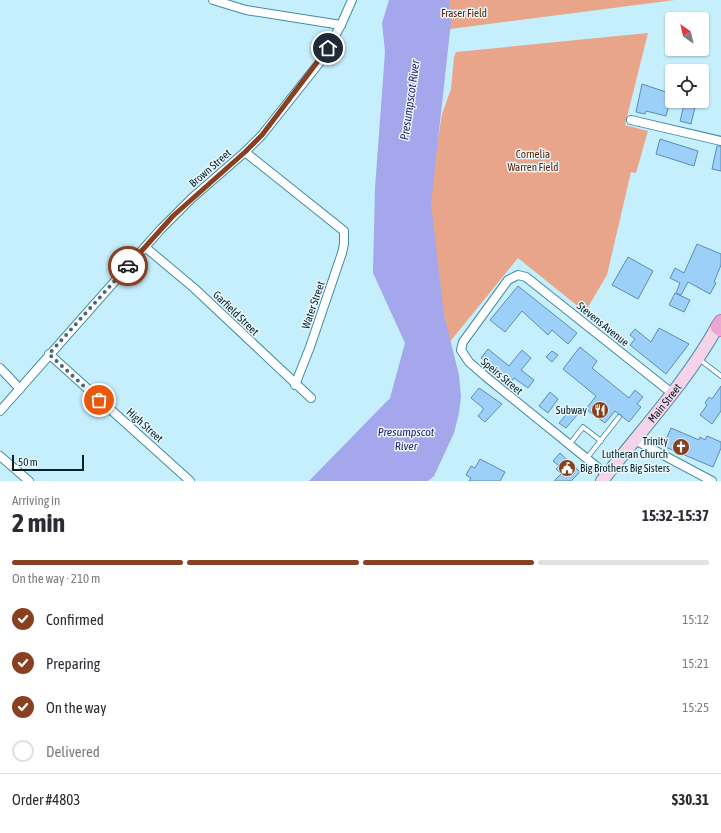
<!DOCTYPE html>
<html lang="en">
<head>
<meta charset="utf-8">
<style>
  body { margin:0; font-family:"Asap Condensed",sans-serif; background:#f7f7f7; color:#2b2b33; height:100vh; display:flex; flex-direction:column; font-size:15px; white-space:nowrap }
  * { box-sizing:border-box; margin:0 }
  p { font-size:13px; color:#7c7c81 }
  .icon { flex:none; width:22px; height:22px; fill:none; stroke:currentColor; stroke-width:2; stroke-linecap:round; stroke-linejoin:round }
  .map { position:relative; height:481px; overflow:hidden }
  .panel { display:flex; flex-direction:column; background:#fff; flex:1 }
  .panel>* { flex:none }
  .needle { width:26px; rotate:326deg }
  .tools { position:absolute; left:665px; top:12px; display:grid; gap:8px }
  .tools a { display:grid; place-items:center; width:44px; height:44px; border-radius:4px; background:#fff; box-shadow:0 1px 3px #0004; font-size:20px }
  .scale { position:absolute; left:12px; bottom:10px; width:72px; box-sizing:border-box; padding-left:4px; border:2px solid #03212a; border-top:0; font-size:11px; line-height:14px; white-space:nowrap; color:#03212a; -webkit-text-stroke:3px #eaf7fc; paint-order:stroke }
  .pin { position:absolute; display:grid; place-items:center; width:34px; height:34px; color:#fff; margin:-17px; border:2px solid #fff; border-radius:50%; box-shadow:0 1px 4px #0007 }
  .courier { position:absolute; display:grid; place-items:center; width:40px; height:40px; margin:-20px; border:3px solid #884021; border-radius:50%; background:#fff; color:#222; box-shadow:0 1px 5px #0007 }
  .summary em { font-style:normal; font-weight:700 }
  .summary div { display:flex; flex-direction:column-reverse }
  .summary { display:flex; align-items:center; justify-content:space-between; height:68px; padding:0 12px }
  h1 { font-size:26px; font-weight:700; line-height:30px }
  .bar { display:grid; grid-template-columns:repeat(4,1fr); gap:6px 4px; align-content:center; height:48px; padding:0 12px }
  .bar i { height:5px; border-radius:3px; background:#e1e1e2 }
  .bar .active { background:#884021 }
  .bar p { grid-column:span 4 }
  .line { display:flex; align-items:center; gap:10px; padding:0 12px; border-top:1px solid #e1e1e2 }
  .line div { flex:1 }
  ol { padding:0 12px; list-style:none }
  li { display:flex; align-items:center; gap:12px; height:44px }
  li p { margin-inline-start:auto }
  li .icon { padding:4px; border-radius:50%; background:#884021; color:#fff; stroke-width:4 }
  li:last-child { color:#7c7c81 }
  li i { width:22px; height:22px; border:2px solid #e1e1e2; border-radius:50% }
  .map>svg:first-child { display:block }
</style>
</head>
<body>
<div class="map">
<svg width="721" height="481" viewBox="0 0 721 481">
  <rect width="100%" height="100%" fill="#c6effe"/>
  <g fill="#e9a58a">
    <polygon points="449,0 675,0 450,29"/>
    <polygon points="648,33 625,125 648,131 636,173 631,172 607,275 585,312 518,258 449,343 424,227 442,114 451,89 454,57 456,52"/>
  </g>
  <polygon fill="#a4a7ec" points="389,0 449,0 451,22 431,204 444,315 459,375 461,397 459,413 454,433 434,476 428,481 309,481 390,398 405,343 373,273 375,188 385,52 382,23"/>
  <g fill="#9cd0f9" stroke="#5b8db3">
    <polygon points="642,84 672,94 666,116 646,111 645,114 636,112"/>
    <polygon points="685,101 693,101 692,106 695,107 691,124 680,121"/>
    <polygon points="660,139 698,151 694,166 656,154"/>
    <polygon points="717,146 721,146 721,171 712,169"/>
    <polygon points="697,244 721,254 721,265 714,282 716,283 710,294 688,282 681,295 676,293 680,283 670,278 675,268 684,273"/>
    <polygon points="628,257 653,271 638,299 612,285"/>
    <polygon points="518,286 577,333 568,344 552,330 548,335 522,311 505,332 490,320"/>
    <polygon points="675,293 690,300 684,312 669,305"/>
    <polygon points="659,328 689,344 666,374 630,345 635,339 630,335 635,329 651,342"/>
    <polygon points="580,347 597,361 592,368 629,398 635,390 643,397 637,404 641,407 629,422 615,411 605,423 586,409 596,396 563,369"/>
    <polygon points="488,349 509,366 522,350 531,358 521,370 534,380 528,388 514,378 510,383 481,358"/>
    <polygon points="552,351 558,355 552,362 546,357"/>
    <polygon points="721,386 721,411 712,424 700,415 707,405 705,403 709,397 712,399"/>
    <polygon points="479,388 502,404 485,422 478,416 483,410 483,408 471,398"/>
    <polygon points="550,392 558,399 548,413 539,406"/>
    <polygon points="571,409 578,414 566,428 559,423"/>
    <polygon points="671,428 699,440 700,437 705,440 707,436 721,442 721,448 713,467 663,446"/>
    <polygon points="560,453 580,472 571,481 554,481 561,474 556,469 559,466 553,461"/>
    <polygon points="480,459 505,472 500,481 469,481 471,478 466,475 471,466 475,468"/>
  </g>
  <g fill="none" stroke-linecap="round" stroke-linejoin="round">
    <g stroke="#438aa1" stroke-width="5.5">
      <g id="lane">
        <polyline points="699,359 721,376"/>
        <polyline points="569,445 583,427 601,441"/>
        <polyline points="587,458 619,417"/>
      </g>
    </g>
    <g stroke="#438aa1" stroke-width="10">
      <g id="street">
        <polyline points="213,0 246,10 341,25"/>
        <polyline points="631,120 721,141"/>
        <polyline points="245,152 344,231 344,244 342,253 310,347 295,385"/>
        <polyline points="145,247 194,288 311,398"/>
        <polyline points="49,354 190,481"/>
        <polyline points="0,368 20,389"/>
        <polyline points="0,411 161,229 192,198 245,152 262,135 320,62 341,25 352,0"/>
        <polyline points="635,440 712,481"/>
        <polyline points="0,456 29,481"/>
        <polyline points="607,475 485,376 469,362 461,350 463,342 508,280 518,275 526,277 673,394"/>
      </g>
    </g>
    <g stroke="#438aa1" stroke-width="14">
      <g id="secondary">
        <path id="s1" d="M 602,481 C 641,430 686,383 717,327"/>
      </g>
    </g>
    <g stroke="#915185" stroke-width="14">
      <polyline id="primary" points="721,321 717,327 721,330"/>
    </g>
    <use href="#lane" stroke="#fff" stroke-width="4"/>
    <use href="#street" stroke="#fff" stroke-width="8"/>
    <use href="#secondary" stroke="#f5d3e9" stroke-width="12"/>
    <use href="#primary" stroke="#eba6d3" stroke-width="13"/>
  </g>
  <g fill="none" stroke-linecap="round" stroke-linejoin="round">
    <polyline stroke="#476974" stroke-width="4" stroke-dasharray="0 7.2" points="99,400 49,354 128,266"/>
    <polyline stroke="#884021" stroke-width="5" points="128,266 173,216 245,152 262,135 328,48"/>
  </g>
  <defs>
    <g id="restaurant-disc" transform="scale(0.9)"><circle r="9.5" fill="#884021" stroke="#eaf7fc"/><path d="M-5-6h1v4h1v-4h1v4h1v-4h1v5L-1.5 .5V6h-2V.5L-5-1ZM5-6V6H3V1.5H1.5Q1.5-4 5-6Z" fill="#fff"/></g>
    <g id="church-disc" transform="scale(0.9)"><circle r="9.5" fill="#884021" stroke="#eaf7fc"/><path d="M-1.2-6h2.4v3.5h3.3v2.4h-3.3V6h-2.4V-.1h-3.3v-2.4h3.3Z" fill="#fff"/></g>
    <g id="civic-disc" transform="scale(0.9)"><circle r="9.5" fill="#884021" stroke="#eaf7fc"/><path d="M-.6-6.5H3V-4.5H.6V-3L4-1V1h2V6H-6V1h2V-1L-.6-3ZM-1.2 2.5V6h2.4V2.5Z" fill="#fff"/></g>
  </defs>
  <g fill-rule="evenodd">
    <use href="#restaurant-disc" x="600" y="410"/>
    <use href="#church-disc" x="681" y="447"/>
    <use href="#civic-disc" x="567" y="468"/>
  </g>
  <g text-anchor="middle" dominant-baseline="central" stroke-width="3" stroke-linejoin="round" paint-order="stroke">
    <g font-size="11" fill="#642201" stroke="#eaf7fc">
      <text x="464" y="13">Fraser Field</text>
      <text x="533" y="154">Cornelia<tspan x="533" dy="13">Warren Field</tspan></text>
    </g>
    <g font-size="11" fill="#03212a" stroke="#eaf7fc">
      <text transform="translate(210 168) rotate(-41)">Brown Street</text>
      <text transform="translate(313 305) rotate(-71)">Water Street</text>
      <text transform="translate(236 313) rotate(44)">Garfield Street</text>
      <text transform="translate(603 324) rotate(39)">Stevens Avenue</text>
      <text transform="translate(502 376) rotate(40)">Speirs Street</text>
      <text stroke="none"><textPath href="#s1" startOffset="100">Main Street</textPath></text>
      <text transform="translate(145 425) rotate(42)">High Street</text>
    </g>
    <g font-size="11" fill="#03212a" stroke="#eaf7fc" text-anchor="end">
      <text x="587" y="410">Subway</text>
      <text x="668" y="441">Trinity<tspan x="668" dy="13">Lutheran Church</tspan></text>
      <text x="580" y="468" text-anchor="start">Big Brothers Big Sisters</text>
    </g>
    <g font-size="12" font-style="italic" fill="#2b1f6e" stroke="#eaf7fc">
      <text transform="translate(410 100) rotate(-82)">Presumpscot River</text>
      <text x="406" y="432">Presumpscot<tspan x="406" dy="14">River</tspan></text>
    </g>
  </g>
</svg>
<div class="tools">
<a><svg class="needle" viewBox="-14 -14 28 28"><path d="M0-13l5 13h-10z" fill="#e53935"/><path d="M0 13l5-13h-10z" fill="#7c7c81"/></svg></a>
<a><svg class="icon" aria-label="locate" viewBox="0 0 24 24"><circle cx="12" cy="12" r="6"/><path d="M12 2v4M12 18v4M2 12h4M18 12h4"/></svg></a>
</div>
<div class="scale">50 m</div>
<div class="pin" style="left:99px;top:400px;background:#ea580c"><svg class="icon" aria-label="bag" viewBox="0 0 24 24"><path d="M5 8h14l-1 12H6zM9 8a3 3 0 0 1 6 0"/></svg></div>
<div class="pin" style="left:328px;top:48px;background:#1f2937"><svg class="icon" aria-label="home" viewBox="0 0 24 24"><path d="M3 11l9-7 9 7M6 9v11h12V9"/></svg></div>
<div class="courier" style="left:128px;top:266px"><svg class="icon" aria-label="car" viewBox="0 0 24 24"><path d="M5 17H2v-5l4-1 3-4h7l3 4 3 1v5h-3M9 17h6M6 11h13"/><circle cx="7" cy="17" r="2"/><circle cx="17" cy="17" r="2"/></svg></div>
</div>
<section class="panel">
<div class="summary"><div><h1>2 min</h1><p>Arriving in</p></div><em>15:32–15:37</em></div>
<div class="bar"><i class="active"></i><i class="active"></i><i class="active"></i><i></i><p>On the way · 210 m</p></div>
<ol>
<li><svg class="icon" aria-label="check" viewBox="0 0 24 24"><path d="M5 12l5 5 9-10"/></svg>Confirmed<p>15:12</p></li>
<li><svg class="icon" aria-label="check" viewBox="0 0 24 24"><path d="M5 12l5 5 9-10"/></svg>Preparing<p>15:21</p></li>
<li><svg class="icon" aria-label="check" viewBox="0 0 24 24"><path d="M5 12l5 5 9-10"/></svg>On the way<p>15:25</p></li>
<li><i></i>Delivered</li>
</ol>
<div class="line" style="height:52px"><div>Order #4803</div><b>$30.31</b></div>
</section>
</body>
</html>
